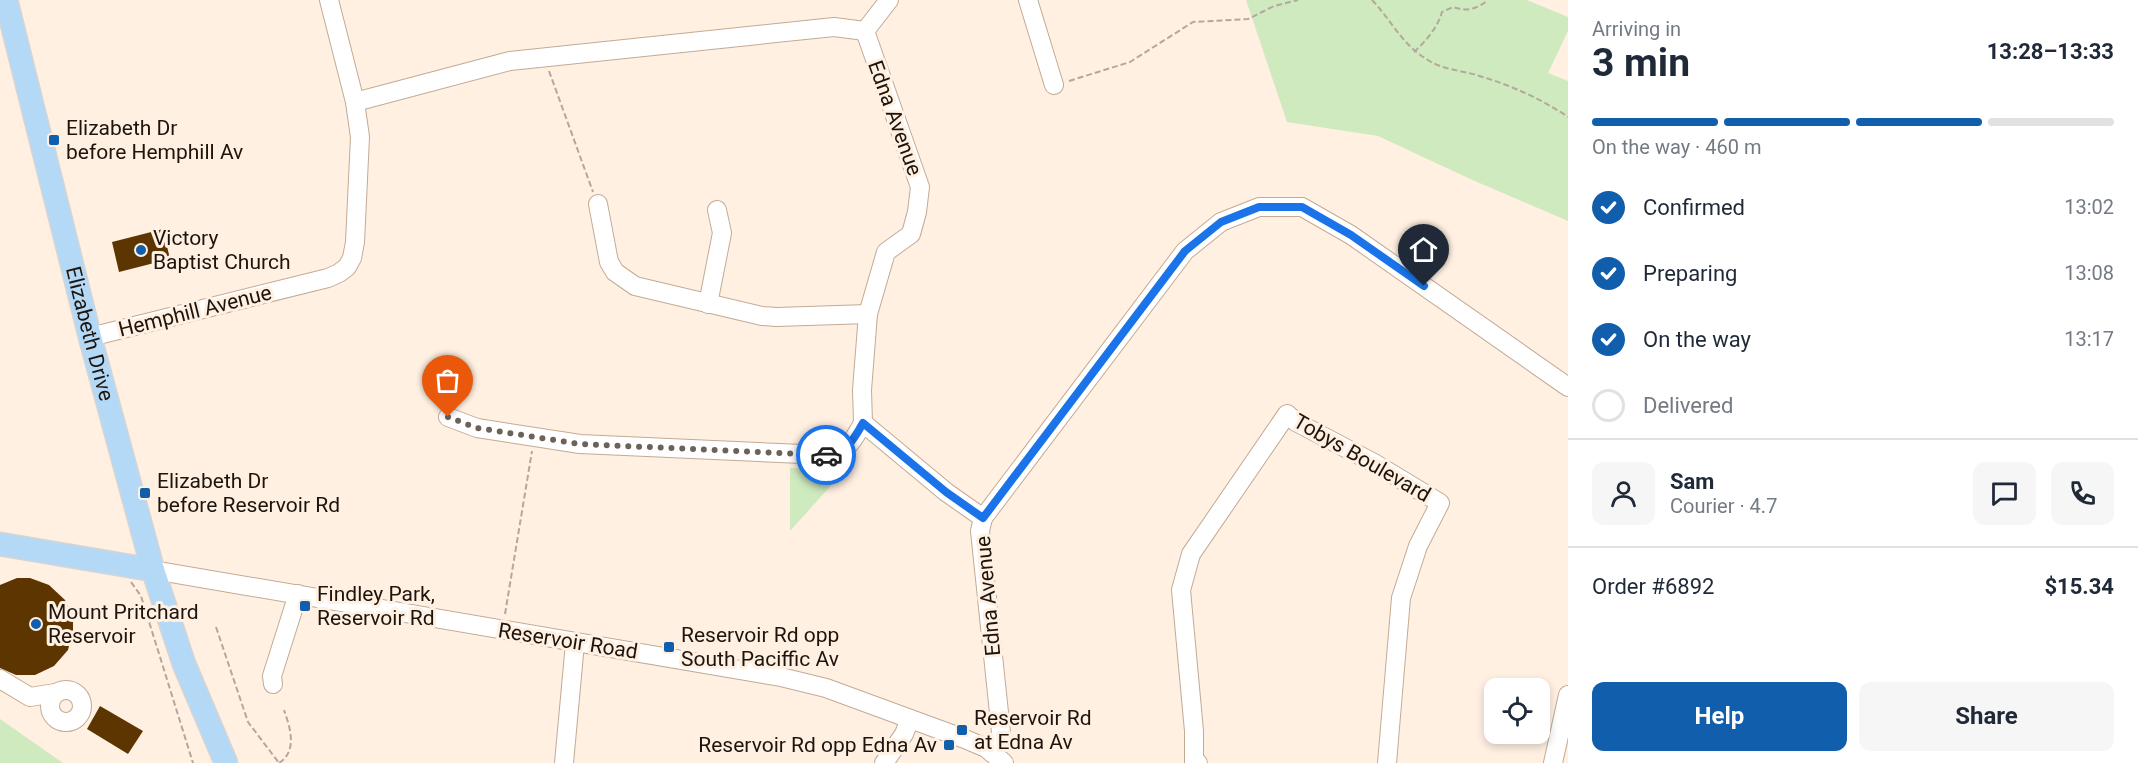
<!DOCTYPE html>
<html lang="en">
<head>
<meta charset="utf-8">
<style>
  body { margin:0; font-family:Roboto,sans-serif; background:#f6f6f7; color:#1f2937; height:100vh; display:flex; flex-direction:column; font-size:22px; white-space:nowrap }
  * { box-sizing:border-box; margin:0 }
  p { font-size:20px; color:#747a83 }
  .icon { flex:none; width:33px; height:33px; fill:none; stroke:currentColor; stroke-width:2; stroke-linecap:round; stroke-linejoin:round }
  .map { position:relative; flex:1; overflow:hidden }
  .side { display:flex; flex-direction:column; background:#fff; width:570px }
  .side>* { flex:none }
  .controls { position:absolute; left:1484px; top:678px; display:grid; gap:12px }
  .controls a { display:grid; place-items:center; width:66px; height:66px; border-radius:12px; background:#fff; box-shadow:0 3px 9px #0003; font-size:30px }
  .pin { position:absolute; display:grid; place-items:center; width:51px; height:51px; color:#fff; margin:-62px -26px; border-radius:50% 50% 50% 0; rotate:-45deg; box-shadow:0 0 6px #0007 }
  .pin .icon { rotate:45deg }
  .courier { position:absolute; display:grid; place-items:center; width:60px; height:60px; margin:-30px; border:4px solid #1a73e8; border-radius:50%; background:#fff; color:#222; box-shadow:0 2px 8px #0007 }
  .summary em { font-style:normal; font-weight:700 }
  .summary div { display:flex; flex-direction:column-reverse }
  .summary { display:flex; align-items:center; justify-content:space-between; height:102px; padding:0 24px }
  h1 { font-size:39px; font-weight:700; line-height:45px }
  .bar { display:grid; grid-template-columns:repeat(4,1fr); gap:9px 6px; align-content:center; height:72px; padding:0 24px }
  .bar i { height:8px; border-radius:4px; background:#e0e1e3 }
  .bar .selected { background:#115ead }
  .bar p { grid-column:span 4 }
  .line { display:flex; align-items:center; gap:15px; padding:0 24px; border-top:2px solid #e0e1e3 }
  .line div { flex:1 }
  .round { display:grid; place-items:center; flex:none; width:63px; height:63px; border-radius:12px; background:#f6f6f7 }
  ol { padding:0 24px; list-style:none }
  li { display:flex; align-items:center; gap:18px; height:66px }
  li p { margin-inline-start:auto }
  li .icon { padding:6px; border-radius:50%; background:#115ead; color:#fff; stroke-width:4 }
  li:last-child { color:#747a83 }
  li i { width:33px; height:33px; border:3px solid #e0e1e3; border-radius:50% }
  .cta { display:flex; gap:12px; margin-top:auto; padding:12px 24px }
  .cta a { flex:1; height:69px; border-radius:12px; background:#115ead; color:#fff; font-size:24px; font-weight:700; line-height:69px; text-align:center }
  .cta a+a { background:#f6f6f7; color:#1f2937 }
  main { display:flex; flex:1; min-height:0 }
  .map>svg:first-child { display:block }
</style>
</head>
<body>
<main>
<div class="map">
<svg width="1568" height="763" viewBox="0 0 1568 763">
  <rect width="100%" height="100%" fill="#fff0e2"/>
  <g fill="#cfeabf">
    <polygon points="1246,0 1527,0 1568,17 1568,31 1548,73 1568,81 1568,221 1468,178 1378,136 1287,122"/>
    <polygon points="790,468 845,470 790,531"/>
    <polygon points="0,719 63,763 0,763"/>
  </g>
  <g fill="#5d3501">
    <polygon points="163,229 170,259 119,272 112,242"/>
    <polygon points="17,578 30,578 49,585 65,600 73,619 73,630 68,650 54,666 35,675 16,675 0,668 0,585"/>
    <polygon points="100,706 143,731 128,754 87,729"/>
  </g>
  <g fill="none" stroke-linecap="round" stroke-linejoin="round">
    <g stroke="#c2ab95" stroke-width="20">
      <g id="minor">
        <polyline points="1028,0 1054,85"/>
        <polyline points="865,31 920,187 917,212 911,234 886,252 868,314 862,390 863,423 946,492 983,518 980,531 1001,732 998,745 993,753"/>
        <polyline points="865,31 889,0"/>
        <polyline points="355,102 510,61 834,27 865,31"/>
        <polyline points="598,204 609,262 615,272 635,286 762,316 777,317 868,314"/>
        <polyline points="708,304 722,233 717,210"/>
        <polyline points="90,337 328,278 339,273 347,267 352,258 355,242 360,137 355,102 329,0"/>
        <path d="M 448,417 L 477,428 L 580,444 L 825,455 C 848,452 852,442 863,423"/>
        <polyline points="983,518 1185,251 1221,222 1259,207 1302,207 1351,235 1568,387"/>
        <polyline points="153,570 781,677 826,688 965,739 986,748 1004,763"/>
        <polyline points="0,679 30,697 55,693"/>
        <polyline points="273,684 272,676 298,594"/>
        <circle cx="66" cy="706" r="16"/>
        <polyline points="564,763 575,643"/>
        <polyline points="884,763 904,734 910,719"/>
        <polyline points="1198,763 1194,763 1194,731 1181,590 1191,554 1287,414 1296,422 1374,463 1440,503 1418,546 1401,598 1387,763"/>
        <polyline points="1553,763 1568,695"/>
      </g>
    </g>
    <g stroke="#d6d5d3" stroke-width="25">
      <g id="major">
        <path id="s1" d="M 6,0 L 90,337 L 153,570 L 184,664 L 226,763"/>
        <polyline points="0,544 153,570"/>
      </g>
    </g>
    <g stroke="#b4a89c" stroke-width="2" stroke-dasharray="6 3" stroke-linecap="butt">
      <path d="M 1372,0 C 1391,20 1403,46 1428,60 C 1443,70 1460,70 1476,75 C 1508,84 1540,98 1568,117"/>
      <path d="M 1414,52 C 1426,41 1438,27 1442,12 L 1453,7 C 1467,12 1477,9 1488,0"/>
      <polyline points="549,71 593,192"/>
      <polyline points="1069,81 1130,62 1193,22 1248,19 1274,6 1298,0"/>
      <polyline points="131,582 141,596 193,763"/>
      <polyline points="505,614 532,451"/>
      <polyline points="216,627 248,722 279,763"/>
      <path d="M 279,763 C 298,751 290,727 284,710"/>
    </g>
    <use href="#minor" stroke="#fff" stroke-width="18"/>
    <use href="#major" stroke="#b3d9f6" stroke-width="22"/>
  </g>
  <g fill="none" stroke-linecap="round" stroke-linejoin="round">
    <polyline stroke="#6c6258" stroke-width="6" stroke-dasharray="0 10.8" points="448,417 477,428 580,444 826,455"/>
    <path stroke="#1a73e8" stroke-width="8" d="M 826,455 C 847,452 853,441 863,423 L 946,492 L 983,518 L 1185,251 L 1221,222 L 1259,207 L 1302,207 L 1351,235 L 1424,286"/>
  </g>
  <g fill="#115ead" stroke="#fff0e2" stroke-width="2">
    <rect x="48" y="134" width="12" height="12" rx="3"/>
    <circle cx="141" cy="250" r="6"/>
    <rect x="139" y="487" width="12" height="12" rx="3"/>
    <rect x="299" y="600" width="12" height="12" rx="3"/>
    <circle cx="36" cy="624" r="6"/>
    <rect x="663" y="641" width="12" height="12" rx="3"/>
    <rect x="956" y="724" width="12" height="12" rx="3"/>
    <rect x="943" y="739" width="12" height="12" rx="3"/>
  </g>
  <g text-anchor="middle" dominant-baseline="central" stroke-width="6" stroke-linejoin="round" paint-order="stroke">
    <g font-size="21" fill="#1d150d" stroke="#fff0e2">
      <text transform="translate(895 118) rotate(70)">Edna Avenue</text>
      <text transform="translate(195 311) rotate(-14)">Hemphill Avenue</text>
      <text stroke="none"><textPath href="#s1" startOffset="344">Elizabeth Drive</textPath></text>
      <text transform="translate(1362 458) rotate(30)">Tobys Boulevard</text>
      <text transform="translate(988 596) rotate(-95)">Edna Avenue</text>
      <text transform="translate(568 641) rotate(9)">Reservoir Road</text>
    </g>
    <g font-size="21" fill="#1d150d" stroke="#fff0e2" text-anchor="start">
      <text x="66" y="128">Elizabeth Dr<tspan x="66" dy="24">before Hemphill Av</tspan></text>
      <text x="153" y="238">Victory<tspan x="153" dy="24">Baptist Church</tspan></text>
      <text x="157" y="481">Elizabeth Dr<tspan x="157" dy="24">before Reservoir Rd</tspan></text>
      <text x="317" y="594">Findley Park,<tspan x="317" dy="24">Reservoir Rd</tspan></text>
      <text x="48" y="612">Mount Pritchard<tspan x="48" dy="24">Reservoir</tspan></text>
      <text x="681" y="635">Reservoir Rd opp<tspan x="681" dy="24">South Paciffic Av</tspan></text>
      <text x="974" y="718">Reservoir Rd<tspan x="974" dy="24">at Edna Av</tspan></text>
      <text x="937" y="745" text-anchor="end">Reservoir Rd opp Edna Av</text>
    </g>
  </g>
</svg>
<div class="controls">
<a><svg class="icon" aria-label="locate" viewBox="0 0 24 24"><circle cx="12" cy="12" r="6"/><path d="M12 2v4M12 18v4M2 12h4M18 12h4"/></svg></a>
</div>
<div class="pin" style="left:448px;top:417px;background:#ea580c"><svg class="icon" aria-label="bag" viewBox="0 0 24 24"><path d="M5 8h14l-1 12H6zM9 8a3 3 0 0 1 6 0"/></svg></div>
<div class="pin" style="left:1424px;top:286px;background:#1f2937"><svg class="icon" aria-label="home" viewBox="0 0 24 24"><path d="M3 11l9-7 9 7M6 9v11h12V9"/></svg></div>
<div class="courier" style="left:826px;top:455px"><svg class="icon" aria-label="car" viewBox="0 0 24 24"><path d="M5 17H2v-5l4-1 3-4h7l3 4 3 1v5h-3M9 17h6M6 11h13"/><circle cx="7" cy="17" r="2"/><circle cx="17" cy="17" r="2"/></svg></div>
</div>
<section class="side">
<div class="summary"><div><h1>3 min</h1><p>Arriving in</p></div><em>13:28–13:33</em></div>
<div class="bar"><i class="selected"></i><i class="selected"></i><i class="selected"></i><i></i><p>On the way · 460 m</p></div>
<ol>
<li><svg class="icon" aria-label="check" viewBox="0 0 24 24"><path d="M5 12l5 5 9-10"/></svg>Confirmed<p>13:02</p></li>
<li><svg class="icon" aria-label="check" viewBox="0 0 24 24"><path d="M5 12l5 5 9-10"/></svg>Preparing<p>13:08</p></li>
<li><svg class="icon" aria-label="check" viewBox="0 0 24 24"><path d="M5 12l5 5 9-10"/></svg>On the way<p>13:17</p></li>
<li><i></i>Delivered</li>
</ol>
<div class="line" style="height:108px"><a class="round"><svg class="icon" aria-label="person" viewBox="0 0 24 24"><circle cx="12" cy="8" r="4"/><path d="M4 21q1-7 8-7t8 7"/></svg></a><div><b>Sam</b><p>Courier · 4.7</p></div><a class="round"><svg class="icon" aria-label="chat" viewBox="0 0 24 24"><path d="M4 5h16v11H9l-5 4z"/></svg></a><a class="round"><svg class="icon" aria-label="phone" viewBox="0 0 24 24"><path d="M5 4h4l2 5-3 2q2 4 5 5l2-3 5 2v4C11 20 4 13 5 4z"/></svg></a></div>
<div class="line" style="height:78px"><div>Order #6892</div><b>$15.34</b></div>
<div class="cta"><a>Help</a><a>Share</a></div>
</section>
</main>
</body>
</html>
